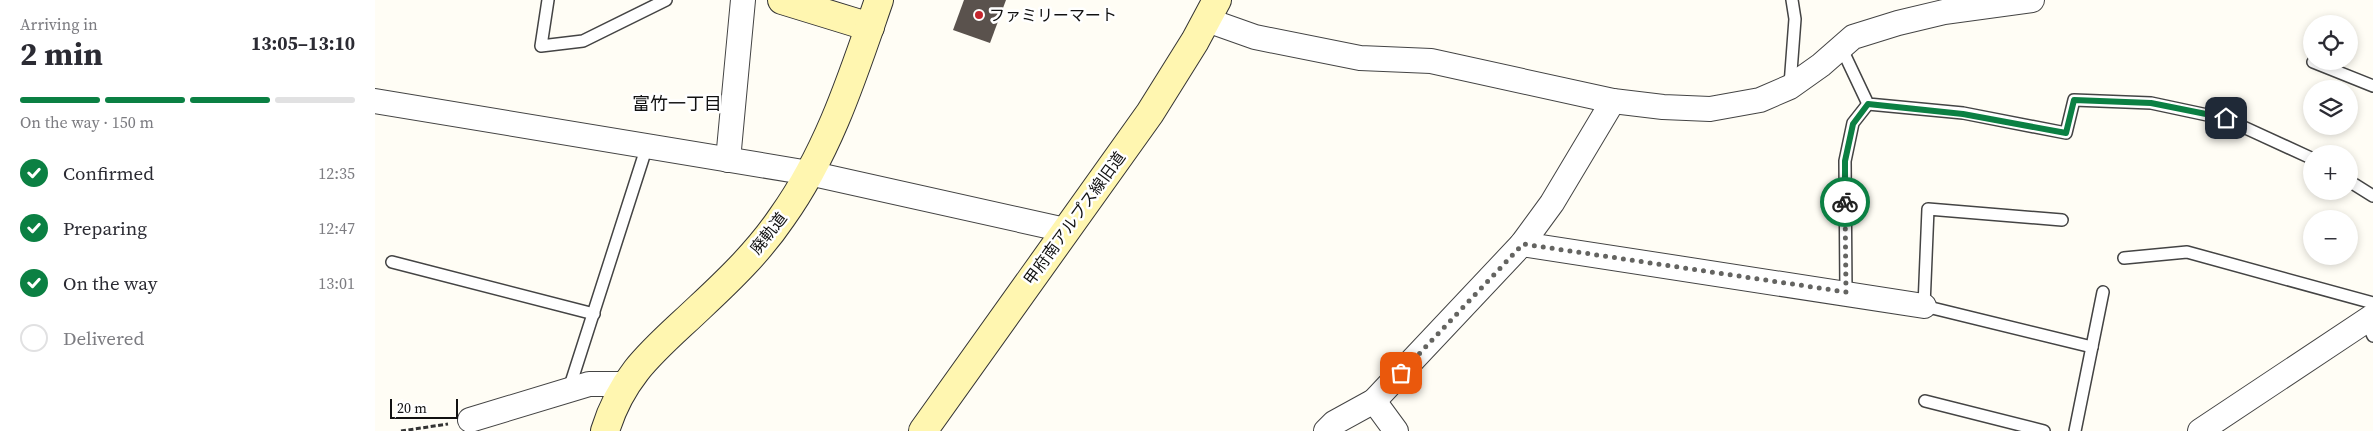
<!DOCTYPE html>
<html lang="en">
<head>
<meta charset="utf-8">
<style>
  body { margin:0; font-family:"Source Serif 4","Noto Sans JP",serif; background:#f7f7f7; color:#2b2b33; height:100vh; display:flex; flex-direction:column; font-size:19px; white-space:nowrap }
  * { box-sizing:border-box; margin:0 }
  p { font-size:16px; color:#7c7c81 }
  .icon { flex:none; width:28px; height:28px; fill:none; stroke:currentColor; stroke-width:2; stroke-linecap:round; stroke-linejoin:round }
  .map { position:relative; flex:1; overflow:hidden }
  .panel { display:flex; flex-direction:column; background:#fff; width:375px }
  .panel>* { flex:none }
  .fabs { position:absolute; left:1928px; top:15px; display:grid; gap:10px }
  .fabs a { display:grid; place-items:center; width:55px; height:55px; border-radius:50%; background:#fff; box-shadow:0 2px 8px #0003; font-size:25px }
  .scale { position:absolute; left:15px; bottom:12px; width:68px; box-sizing:border-box; padding-left:5px; border:2px solid #111; border-top:0; font-size:14px; line-height:18px; white-space:nowrap; color:#111; -webkit-text-stroke:4px #fff; paint-order:stroke }
  .pin { position:absolute; display:grid; place-items:center; width:42px; height:42px; color:#fff; margin:-21px; border-radius:10px; box-shadow:0 2px 8px #0006 }
  .courier { position:absolute; display:grid; place-items:center; width:50px; height:50px; margin:-25px; border:4px solid #0b8043; border-radius:50%; background:#fff; color:#222; box-shadow:0 1px 6px #0007 }
  .overview em { font-style:normal; font-weight:700 }
  .overview div { display:flex; flex-direction:column-reverse }
  .overview { display:flex; align-items:center; justify-content:space-between; height:85px; padding:0 20px }
  h1 { font-size:32px; font-weight:700; line-height:38px }
  .bar { display:grid; grid-template-columns:repeat(4,1fr); gap:8px 5px; align-content:center; height:60px; padding:0 20px }
  .bar i { height:6px; border-radius:4px; background:#e1e1e2 }
  .bar .active { background:#0b8043 }
  .bar p { grid-column:span 4 }
  ol { padding:0 20px; list-style:none }
  li { display:flex; align-items:center; gap:15px; height:55px }
  li p { margin-inline-start:auto }
  li .icon { padding:5px; border-radius:50%; background:#0b8043; color:#fff; stroke-width:4 }
  li:last-child { color:#7c7c81 }
  li i { width:28px; height:28px; border:2px solid #e1e1e2; border-radius:50% }
  main { display:flex; flex:1; min-height:0 }
  .map>svg:first-child { display:block }
</style>
</head>
<body>
<main>
<section class="panel">
<div class="overview"><div><h1>2 min</h1><p>Arriving in</p></div><em>13:05–13:10</em></div>
<div class="bar"><i class="active"></i><i class="active"></i><i class="active"></i><i></i><p>On the way · 150 m</p></div>
<ol>
<li><svg class="icon" aria-label="check" viewBox="0 0 24 24"><path d="M5 12l5 5 9-10"/></svg>Confirmed<p>12:35</p></li>
<li><svg class="icon" aria-label="check" viewBox="0 0 24 24"><path d="M5 12l5 5 9-10"/></svg>Preparing<p>12:47</p></li>
<li><svg class="icon" aria-label="check" viewBox="0 0 24 24"><path d="M5 12l5 5 9-10"/></svg>On the way<p>13:01</p></li>
<li><i></i>Delivered</li>
</ol>
</section>
<div class="map">
<svg width="1998" height="431" viewBox="0 0 1998 431">
  <rect width="100%" height="100%" fill="#fffdf5"/>
  <polygon fill="#5a524d" points="589,0 631,0 615,43 578,30"/>
  <g fill="none" stroke-linecap="round" stroke-linejoin="round">
    <g stroke="#444" stroke-width="14">
      <g id="lane">
        <polyline points="173,0 166,46 208,41 291,0"/>
        <polyline points="1466,47 1493,104 1588,113 1691,133 1699,100 1776,103 1851,119 1936,158"/>
        <polyline points="1938,62 1998,86"/>
        <polyline points="1415,85 1420,19 1417,0"/>
        <polyline points="1974,181 1998,196"/>
        <polyline points="1687,220 1553,209 1549,306 1717,347"/>
        <polyline points="1749,258 1812,252 1998,303"/>
        <polyline points="17,262 219,314"/>
        <polyline points="1471,292 1470,161 1478,123 1493,104"/>
        <polyline points="1991,321 1998,336"/>
        <polyline points="194,389 272,146"/>
        <polyline points="1550,401 1669,431"/>
        <polyline points="1700,431 1728,292"/>
      </g>
    </g>
    <g stroke="#444" stroke-width="26">
      <g id="street">
        <polyline points="832,20 880,37 985,58 1056,61 1238,101 1288,107 1335,109 1385,100 1415,87 1446,65 1478,37 1523,23 1569,12 1657,0"/>
        <polyline points="0,101 434,173 690,230"/>
        <polyline points="353,160 368,0"/>
        <polyline points="1147,244 1549,306"/>
        <polyline points="999,401 1021,431"/>
        <polyline points="95,420 214,384 249,384"/>
        <polyline points="951,431 959,423 999,401 1147,244 1177,203 1238,101"/>
        <polyline points="1825,431 1998,316"/>
      </g>
    </g>
    <g stroke="#333" stroke-width="30">
      <g id="secondary">
        <polyline points="407,0 495,27"/>
        <path d="M 230,431 C 248,372 282,348 325,307 C 355,279 384,251 407,217 C 454,151 478,75 504,0"/>
        <polyline points="548,431 775,113 820,41 842,0"/>
      </g>
    </g>
    <polyline stroke="#333" stroke-width="3" stroke-dasharray="5 2.5" stroke-linecap="butt" points="26,431 73,424"/>
    <use href="#lane" stroke="#fff" stroke-width="11"/>
    <use href="#street" stroke="#fff" stroke-width="24"/>
    <use href="#secondary" stroke="#fff6b0" stroke-width="28"/>
  </g>
  <g fill="none" stroke-linecap="round" stroke-linejoin="round">
    <polyline stroke="#646461" stroke-width="5" stroke-dasharray="0 9" points="1026,373 1148,244 1471,292 1470,202"/>
    <polyline stroke="#0b8043" stroke-width="6" points="1470,202 1470,161 1478,124 1493,104 1588,114 1691,133 1699,100 1776,103 1851,118"/>
  </g>
  <circle fill="#c4262e" stroke="#fff" stroke-width="2" cx="604" cy="15" r="5"/>
  <g text-anchor="middle" dominant-baseline="central" stroke-width="5" stroke-linejoin="round" paint-order="stroke">
    <g font-size="16" fill="#111" stroke="#fff" text-anchor="start">
      <text x="614" y="15">ファミリーマート</text>
    </g>
    <g font-size="16" fill="#111" stroke="#fff">
      <text transform="translate(699 218) rotate(-54)">甲府南アルプス線旧道</text>
      <text transform="translate(393 233) rotate(-52)">廃軌道</text>
    </g>
    <g font-size="18" fill="#111" stroke="#fff">
      <text x="302" y="103">富竹一丁目</text>
    </g>
  </g>
</svg>
<div class="fabs">
<a><svg class="icon" aria-label="locate" viewBox="0 0 24 24"><circle cx="12" cy="12" r="6"/><path d="M12 2v4M12 18v4M2 12h4M18 12h4"/></svg></a>
<a><svg class="icon" aria-label="layers" viewBox="0 0 24 24"><path d="M12 4l9 5-9 5-9-5zM3 14l9 5 9-5"/></svg></a>
<a>+</a>
<a>−</a>
</div>
<div class="scale">20 m</div>
<div class="pin" style="left:1026px;top:373px;background:#ea580c"><svg class="icon" aria-label="bag" viewBox="0 0 24 24"><path d="M5 8h14l-1 12H6zM9 8a3 3 0 0 1 6 0"/></svg></div>
<div class="pin" style="left:1851px;top:118px;background:#1f2937"><svg class="icon" aria-label="home" viewBox="0 0 24 24"><path d="M3 11l9-7 9 7M6 9v11h12V9"/></svg></div>
<div class="courier" style="left:1470px;top:202px"><svg class="icon" aria-label="bike" viewBox="0 0 24 24"><circle cx="6" cy="16" r="4"/><circle cx="18" cy="16" r="4"/><path d="M6 16l4-8h5l3 8M10 8l3 8H6M13 5h3"/></svg></div>
</div>
</main>
</body>
</html>
